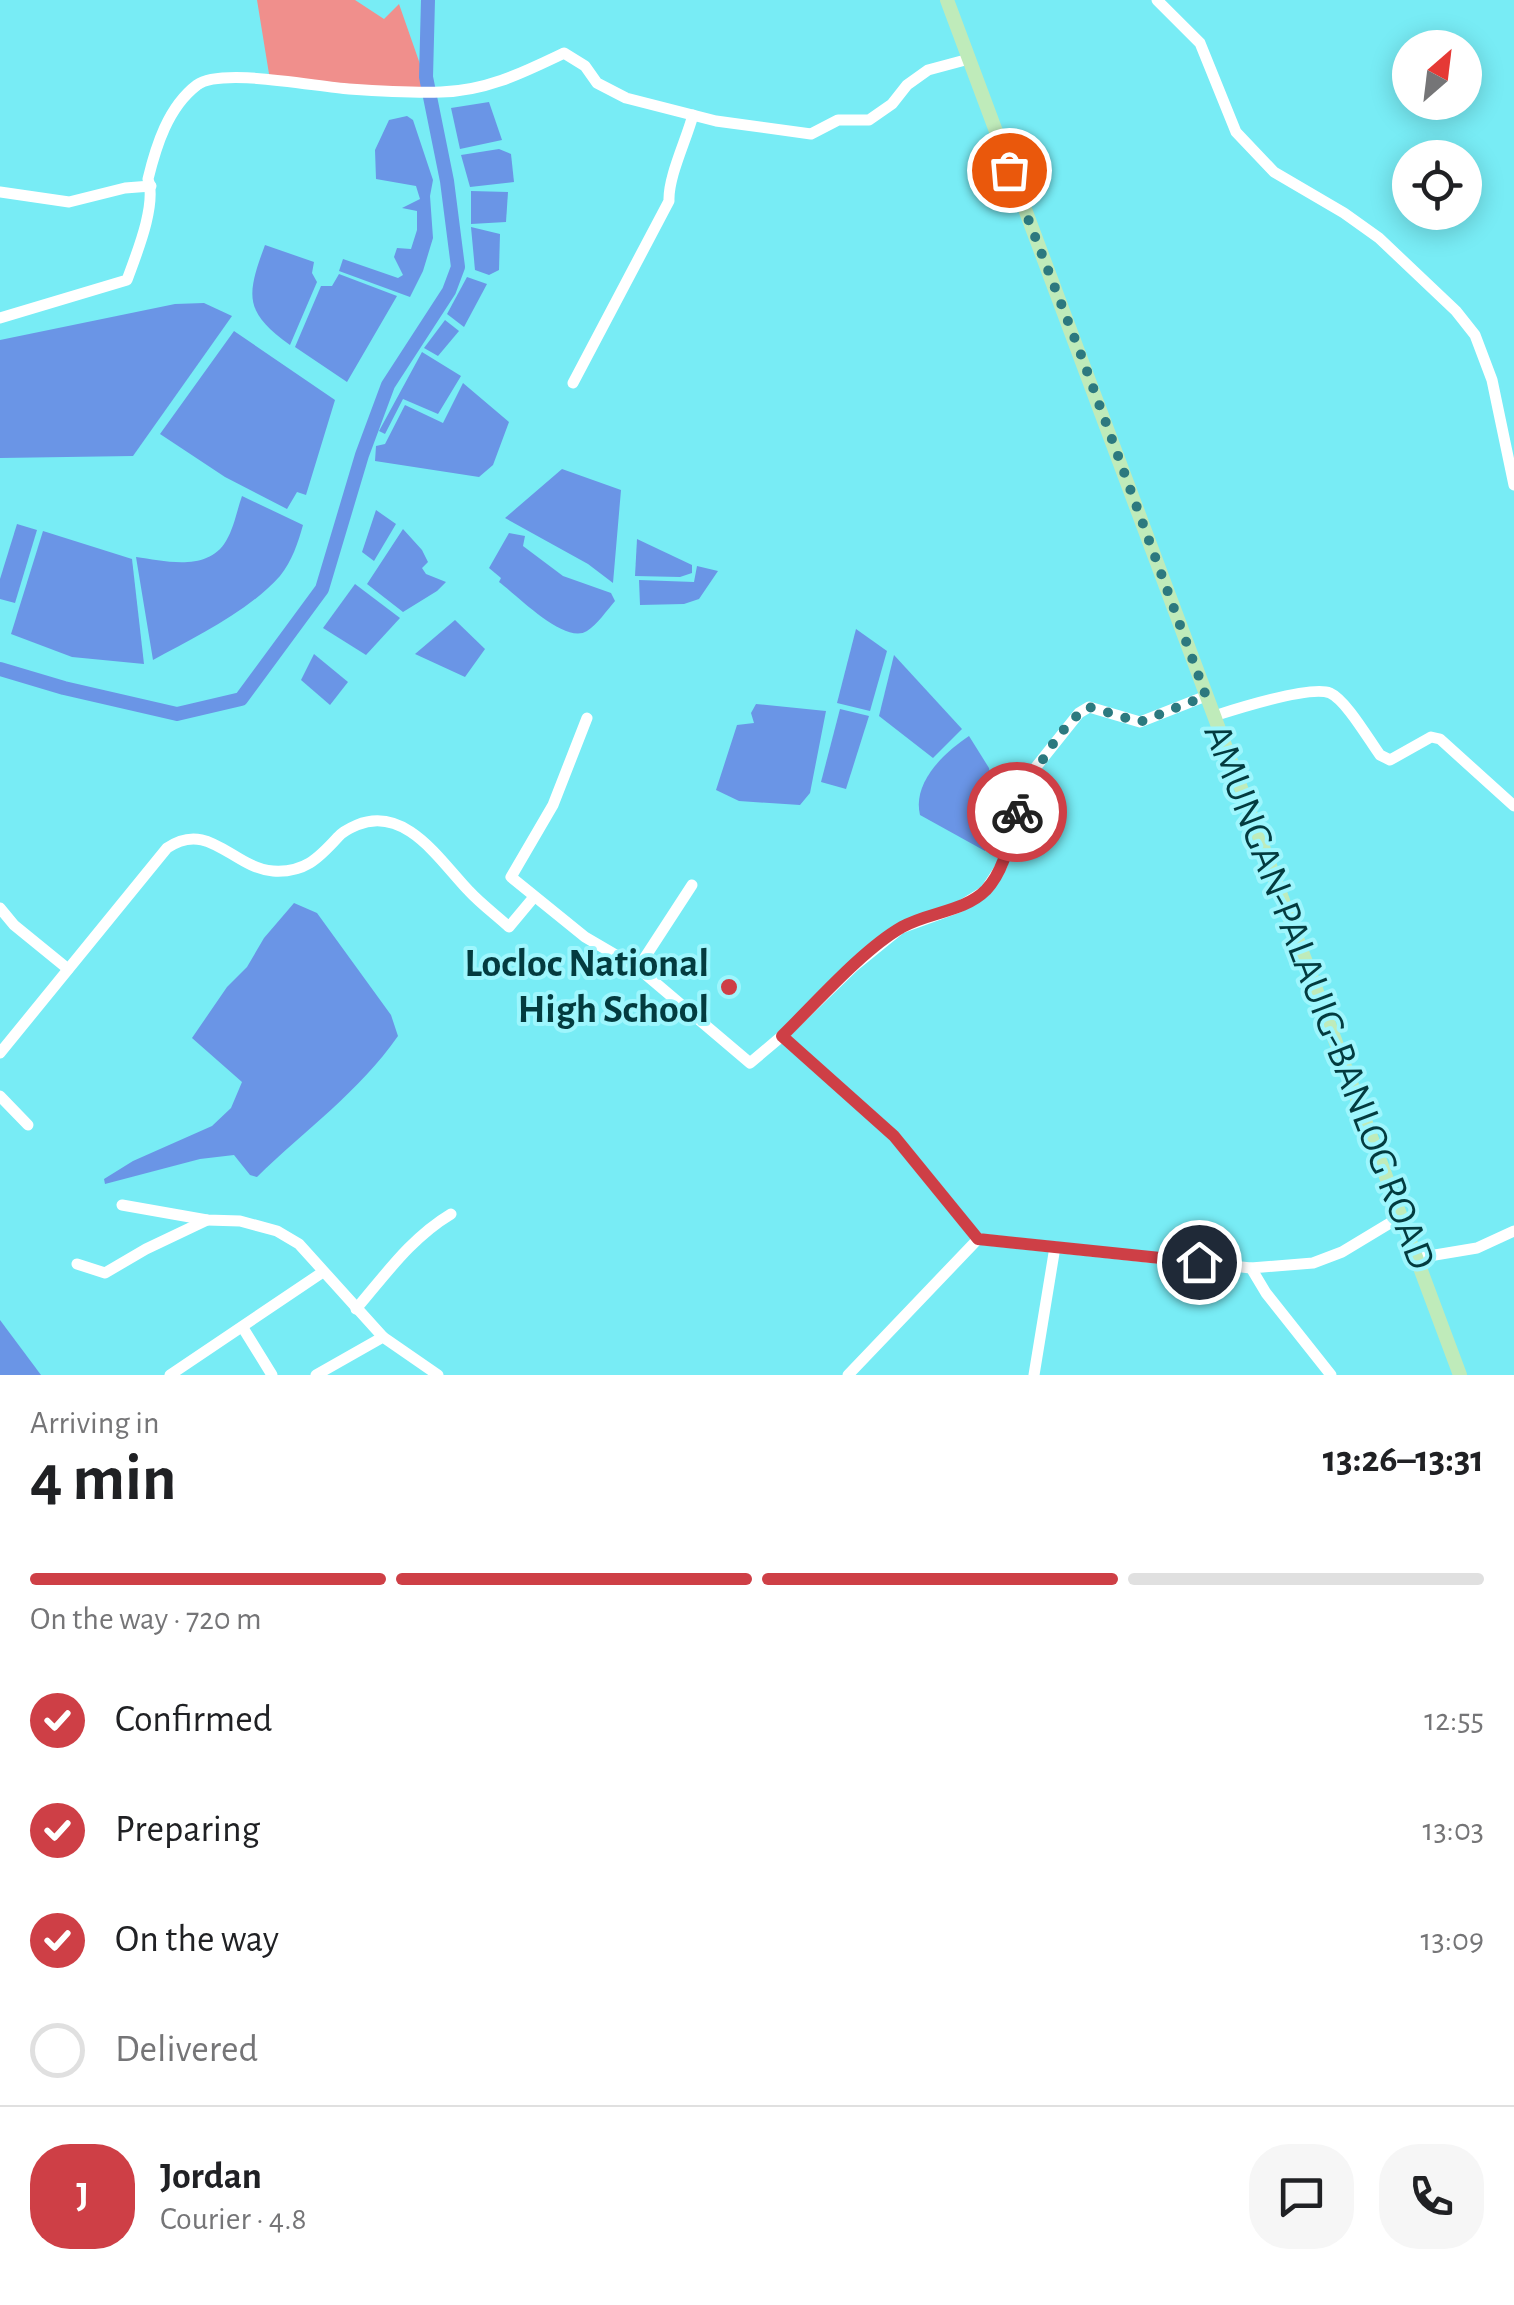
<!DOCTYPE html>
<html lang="en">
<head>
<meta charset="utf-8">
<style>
  body { margin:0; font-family:"Alegreya Sans",sans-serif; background:#f6f6f6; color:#202124; height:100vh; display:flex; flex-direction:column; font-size:38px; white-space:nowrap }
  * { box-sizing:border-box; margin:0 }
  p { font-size:32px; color:#757577 }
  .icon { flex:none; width:55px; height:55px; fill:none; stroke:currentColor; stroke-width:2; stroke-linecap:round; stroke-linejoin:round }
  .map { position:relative; height:1375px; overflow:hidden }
  .panel { display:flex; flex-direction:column; background:#fff; flex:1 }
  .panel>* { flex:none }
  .needle { width:65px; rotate:28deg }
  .tools { position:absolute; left:1392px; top:30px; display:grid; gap:20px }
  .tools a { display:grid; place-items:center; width:90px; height:90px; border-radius:50%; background:#fff; box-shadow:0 5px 25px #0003; font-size:50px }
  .pin { position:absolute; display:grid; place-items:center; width:85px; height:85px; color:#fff; margin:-42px; border:5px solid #fff; border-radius:50%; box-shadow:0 2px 10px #0007 }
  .courier { position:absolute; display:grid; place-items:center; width:100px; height:100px; margin:-50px; border:8px solid #ce3f46; border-radius:50%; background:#fff; color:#222; box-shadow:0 2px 12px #0007 }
  .headline em { font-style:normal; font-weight:700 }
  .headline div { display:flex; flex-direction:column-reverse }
  .headline { display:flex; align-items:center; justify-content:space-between; height:170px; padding:0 30px }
  h1 { font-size:65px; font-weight:700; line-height:75px }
  .bar { display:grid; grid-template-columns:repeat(4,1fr); gap:15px 10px; align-content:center; height:120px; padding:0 30px }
  .bar i { height:12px; border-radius:8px; background:#e0e0e0 }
  .bar .active { background:#ce3f46 }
  .bar p { grid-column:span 4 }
  .line { display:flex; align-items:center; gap:25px; padding:0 30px; border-top:2px solid #e0e0e0 }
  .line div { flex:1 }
  .round { display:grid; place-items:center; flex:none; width:105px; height:105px; border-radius:40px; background:#f6f6f6 }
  ol { padding:0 30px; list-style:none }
  li { display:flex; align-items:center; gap:30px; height:110px }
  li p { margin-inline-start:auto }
  li .icon { padding:10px; border-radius:50%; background:#ce3f46; color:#fff; stroke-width:4 }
  li:last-child { color:#757577 }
  li i { width:55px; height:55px; border:5px solid #e0e0e0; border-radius:50% }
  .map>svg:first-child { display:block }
</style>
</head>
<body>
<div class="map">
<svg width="1514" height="1375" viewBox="0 0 1514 1375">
  <rect width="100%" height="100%" fill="#78ecf5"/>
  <polygon fill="#f08f8c" points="257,0 355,0 384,19 399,4 428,87 405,91 270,80"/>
  <g fill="#6a95e6">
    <polygon points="489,102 502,140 460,149 451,108"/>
    <polygon points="407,116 413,120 433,180 430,196 433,238 423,271 410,297 339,271 343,259 398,278 403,275 394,257 397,248 411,249 417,230 417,211 402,208 420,199 416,186 376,179 375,150 389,120"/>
    <polygon points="499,149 511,154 514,182 470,187 461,155"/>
    <polygon points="471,191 508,192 506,222 471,224"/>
    <polygon points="471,227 500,234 499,270 489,275 475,270"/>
    <path d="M 265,245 L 314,262 L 312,273 L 317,282 L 290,345 C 244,312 246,296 265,245 Z"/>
    <polygon points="339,274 397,296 347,382 295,347 321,286 332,286"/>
    <polygon points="467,277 487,284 464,327 447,314"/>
    <polygon points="204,303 232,316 133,456 0,458 0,340 175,304"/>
    <polygon points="445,320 459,331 438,356 424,348"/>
    <polygon points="234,331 335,400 306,495 297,492 287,509 225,477 160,434"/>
    <polygon points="422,352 461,376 438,414 403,399 385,434 379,431"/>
    <polygon points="463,383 509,422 493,465 479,477 375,461 376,446 385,444 405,405 443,423"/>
    <polygon points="562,469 621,490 613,583 588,564 505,518"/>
    <path d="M 242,496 L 303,525 C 298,543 292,561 280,576 C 249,611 194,638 153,660 L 136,557 C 165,561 208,572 226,541 C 234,528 237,510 242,496 Z"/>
    <polygon points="376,510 396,524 374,561 362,552"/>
    <polygon points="17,524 37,530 15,603 0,599 0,579"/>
    <polygon points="403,529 422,550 428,562 422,568 426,574 446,582 437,591 403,612 367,584"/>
    <polygon points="43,531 132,559 144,664 72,657 11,634"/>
    <path d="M 509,533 L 525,536 L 523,546 L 563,576 L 611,593 L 615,601 C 607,610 597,625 587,631 C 565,645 518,596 499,582 L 501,578 L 489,568 Z"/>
    <polygon points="637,539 692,565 692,573 680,577 635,576"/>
    <polygon points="697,566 718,571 699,599 684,604 640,605 639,580 694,582"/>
    <polygon points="355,584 400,618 366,655 323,628"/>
    <polygon points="455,620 485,649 465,677 415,654"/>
    <polygon points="856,629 887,651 870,711 837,703"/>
    <polygon points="314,654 348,682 330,705 301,680"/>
    <polygon points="894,655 962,729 933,758 879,716"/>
    <polygon points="756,704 826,711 810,793 800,805 739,801 716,790 737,725 754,723 751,713"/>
    <polygon points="840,709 869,716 846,789 821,782"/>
    <path d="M 969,736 L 989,768 L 993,793 L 985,851 L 920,815 C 912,782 945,752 969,736 Z"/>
    <path d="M 294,903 L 317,913 L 391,1015 L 398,1036 C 359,1092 305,1130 257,1177 L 250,1175 L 234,1155 L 200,1159 L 105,1184 L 104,1179 L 133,1161 L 212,1126 L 231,1108 L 242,1082 L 192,1038 L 227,987 L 247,967 L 264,938 Z"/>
    <polygon points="0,1320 41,1375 0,1375"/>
  </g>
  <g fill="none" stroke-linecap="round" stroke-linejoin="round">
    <polyline stroke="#6a95e6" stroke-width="14" points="0,669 64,688 177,714 241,699 322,589 362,455 388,385 449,291 458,267 447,181 426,77 428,0"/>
    <g stroke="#fff" stroke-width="11">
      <polyline points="1157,0 1200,43 1236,132 1274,172 1344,213 1379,238 1456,311 1475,335 1492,380 1514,485"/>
      <polyline points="0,192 69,202 125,188 151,186"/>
      <path d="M 0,318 L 127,280 C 136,255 157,205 148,179 C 156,146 168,107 197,85 C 222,67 316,87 349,89 C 379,91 411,93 441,92 C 487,91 524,72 564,53 L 585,66 L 597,83 L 626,98 L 716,121 L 811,134 L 838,120 L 869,120 L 892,104 L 907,85 L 928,70 L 969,59"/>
      <path d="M 573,383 L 669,201 C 668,177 686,141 693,115"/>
      <polyline points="1206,696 1140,722 1089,707 1079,713 1036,767 1018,811 1002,865 985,891 959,907 901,928 853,967 782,1036 894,1136 978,1239 1251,1268 1313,1263 1342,1252 1400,1217"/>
      <path d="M 1214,716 C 1236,709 1310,685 1330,693 C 1346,700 1369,740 1380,755 L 1390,760 L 1431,737 L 1440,739 L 1514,806"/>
      <polyline points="587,718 553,805 511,877 585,937 638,968 750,1063 782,1036"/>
      <polyline points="0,908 14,925 68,969"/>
      <polyline points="638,968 692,885"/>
      <path d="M 0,1053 L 167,848 C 209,819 233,868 273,871 C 304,873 318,859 338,837 C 343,831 350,828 357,825 C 406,805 440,861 469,891 C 481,904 496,915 509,927 L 534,897"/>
      <polyline points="0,1096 28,1125"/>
      <polyline points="122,1205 207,1220 240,1221 277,1231 299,1244 383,1337"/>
      <polyline points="1417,1258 1477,1248 1514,1231"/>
      <polyline points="77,1264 105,1273 146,1249 207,1220"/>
      <polyline points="1251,1268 1266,1293 1331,1375"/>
      <path d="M 356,1309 C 386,1274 411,1238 451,1214"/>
      <polyline points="243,1328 272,1375"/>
      <polyline points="170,1375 323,1272"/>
      <polyline points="316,1375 383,1337 438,1375"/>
      <polyline points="848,1375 978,1239"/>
      <polyline points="1034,1375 1055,1247"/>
    </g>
    <polyline stroke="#bfebba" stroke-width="14" points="947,0 1460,1375"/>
  </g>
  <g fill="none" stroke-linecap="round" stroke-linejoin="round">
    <path stroke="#2c797f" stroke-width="10" stroke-dasharray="0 18" d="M 1009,170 L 1080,352 L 1206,696 L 1140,722 L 1089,707 C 1061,722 1028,781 1017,812"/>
    <path stroke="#ce3f46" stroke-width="12" d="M 1017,812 C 1010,838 1005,870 986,890 C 964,912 928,912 902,927 C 862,950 816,1003 782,1036 L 894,1136 L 978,1239 L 1199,1262"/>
  </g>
  <circle fill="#ce3f46" stroke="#9ef6fd" stroke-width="4" cx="729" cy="987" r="10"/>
  <g text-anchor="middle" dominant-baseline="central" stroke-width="8" stroke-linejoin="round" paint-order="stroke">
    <g font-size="40" font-weight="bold" fill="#033b3f" stroke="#9ef6fd" text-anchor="end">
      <text x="709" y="964">Locloc National<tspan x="709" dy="46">High School</tspan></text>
    </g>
    <g font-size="40" fill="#033b3f" stroke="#9ef6fd">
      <text transform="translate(1319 997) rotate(69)">AMUNGAN-PALAUIG-BANLOG ROAD</text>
    </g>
  </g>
</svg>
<div class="tools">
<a><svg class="needle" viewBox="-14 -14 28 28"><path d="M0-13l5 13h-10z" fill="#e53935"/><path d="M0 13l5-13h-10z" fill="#757577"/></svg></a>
<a><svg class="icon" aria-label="locate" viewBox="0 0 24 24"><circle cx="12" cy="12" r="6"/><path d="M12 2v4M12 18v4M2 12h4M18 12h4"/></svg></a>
</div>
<div class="pin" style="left:1009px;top:170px;background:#ea580c"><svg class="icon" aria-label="bag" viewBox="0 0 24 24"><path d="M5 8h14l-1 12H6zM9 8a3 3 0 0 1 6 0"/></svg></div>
<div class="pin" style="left:1199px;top:1262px;background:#1f2937"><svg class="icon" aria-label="home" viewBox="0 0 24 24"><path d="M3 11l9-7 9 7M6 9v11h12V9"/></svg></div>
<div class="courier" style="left:1017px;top:812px"><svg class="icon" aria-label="bike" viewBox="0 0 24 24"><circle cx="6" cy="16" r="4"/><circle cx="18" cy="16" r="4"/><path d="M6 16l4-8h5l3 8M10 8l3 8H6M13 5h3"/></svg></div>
</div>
<section class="panel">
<div class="headline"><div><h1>4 min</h1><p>Arriving in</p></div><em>13:26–13:31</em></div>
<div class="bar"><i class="active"></i><i class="active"></i><i class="active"></i><i></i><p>On the way · 720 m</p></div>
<ol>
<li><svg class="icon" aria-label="check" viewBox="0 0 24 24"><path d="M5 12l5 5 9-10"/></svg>Confirmed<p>12:55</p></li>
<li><svg class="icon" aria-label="check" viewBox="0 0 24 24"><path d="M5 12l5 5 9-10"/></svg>Preparing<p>13:03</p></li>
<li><svg class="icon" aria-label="check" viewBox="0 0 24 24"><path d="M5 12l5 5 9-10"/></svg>On the way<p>13:09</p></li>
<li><i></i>Delivered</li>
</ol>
<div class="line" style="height:180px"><b class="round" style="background:#ce3f46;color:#fff">J</b><div><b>Jordan</b><p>Courier · 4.8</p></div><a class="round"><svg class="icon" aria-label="chat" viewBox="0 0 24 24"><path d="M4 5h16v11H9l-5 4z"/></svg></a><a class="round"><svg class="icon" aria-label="phone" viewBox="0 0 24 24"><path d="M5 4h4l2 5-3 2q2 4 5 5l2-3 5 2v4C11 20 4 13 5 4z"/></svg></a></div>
</section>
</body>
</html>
